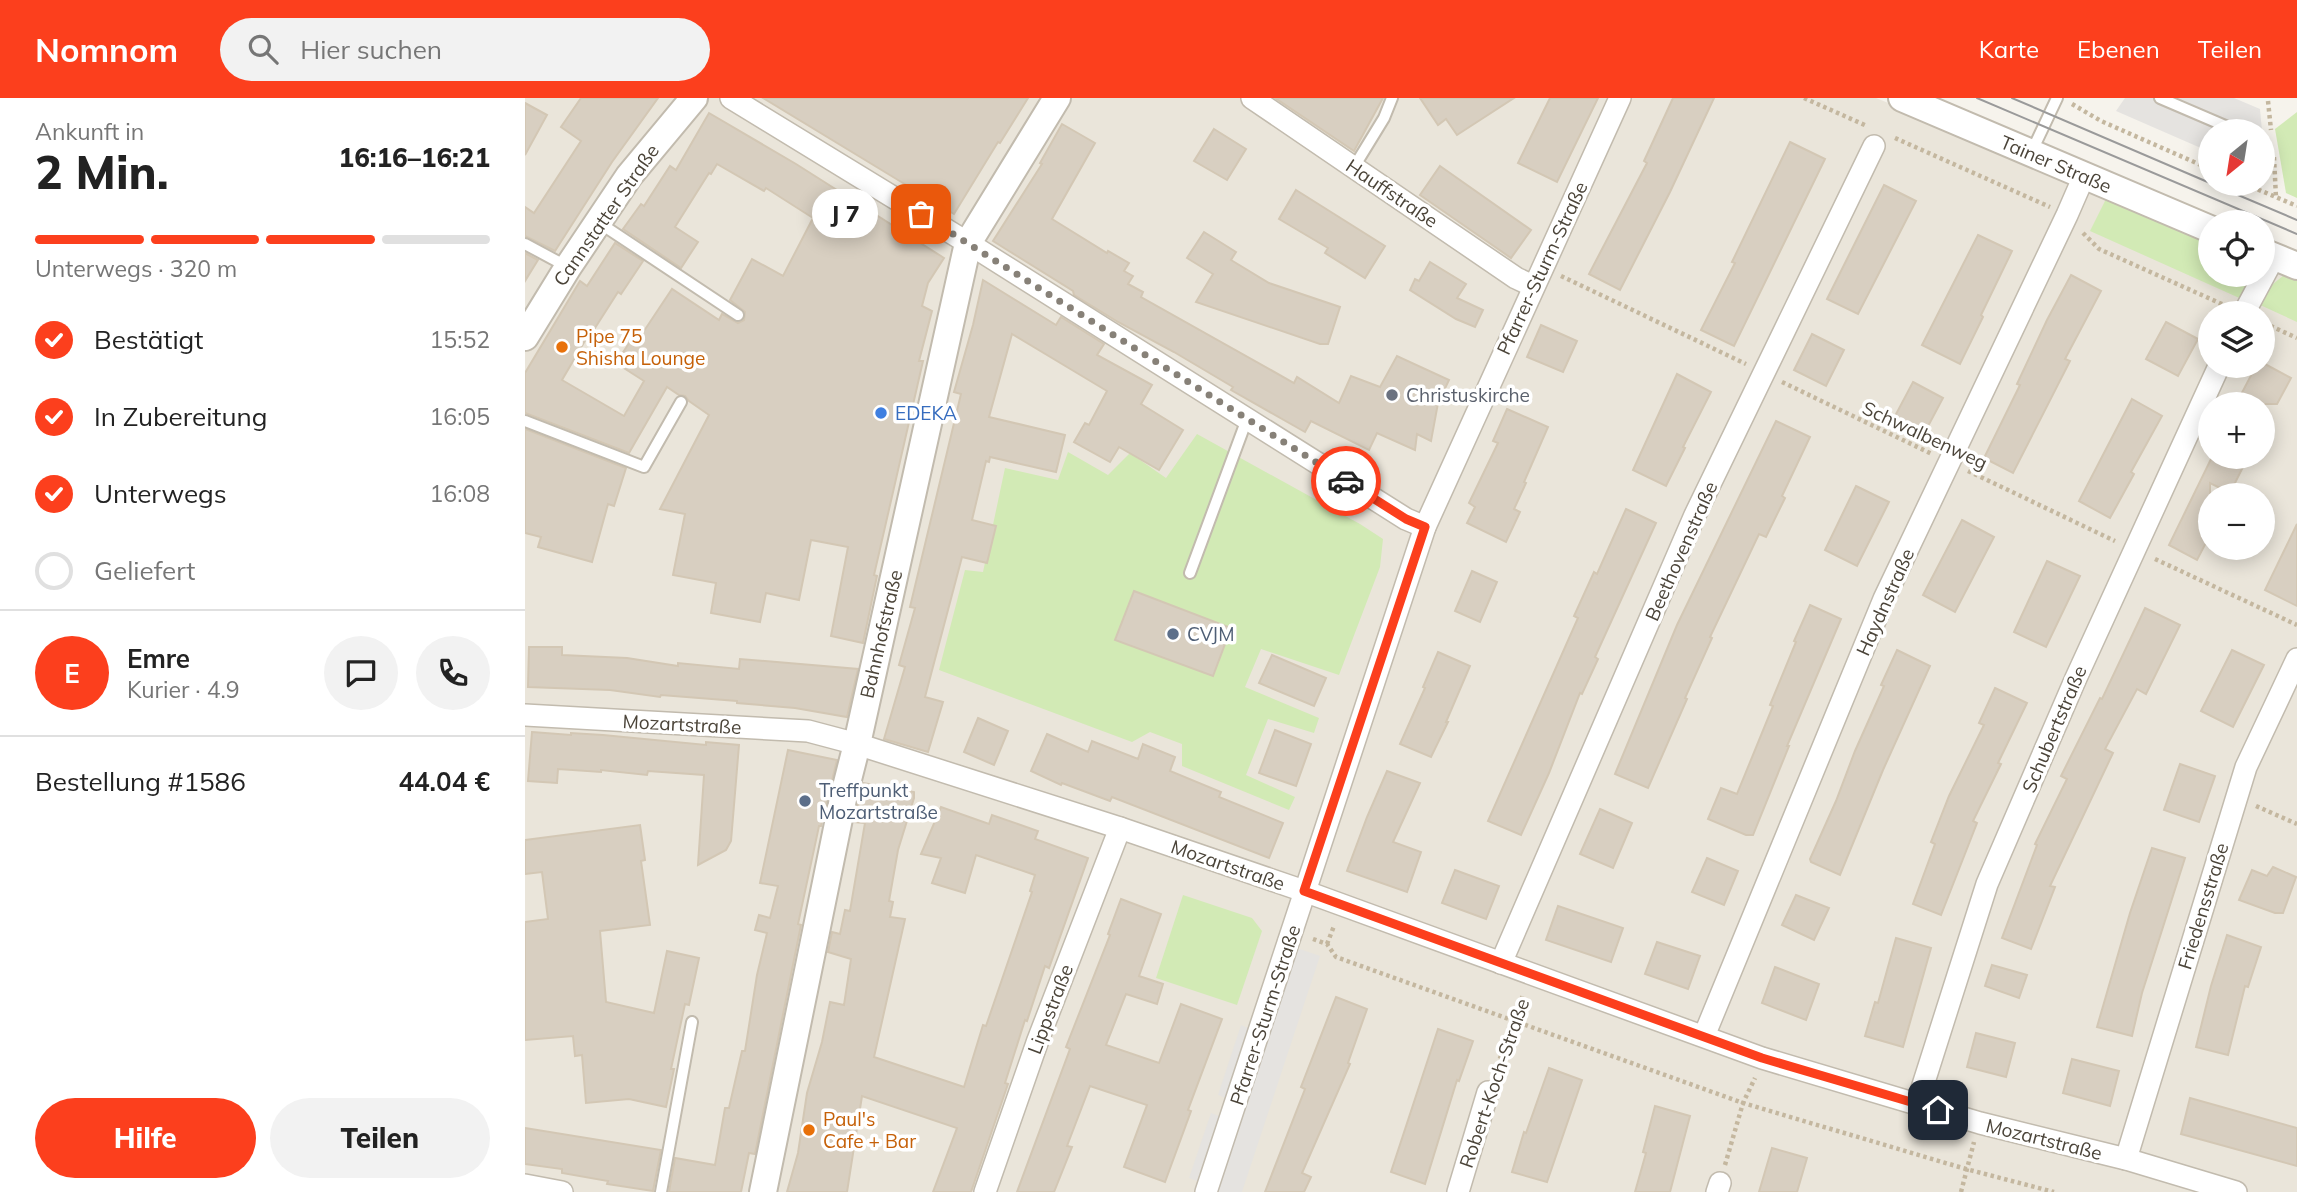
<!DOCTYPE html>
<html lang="de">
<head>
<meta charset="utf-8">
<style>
  body { margin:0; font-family:Mulish,sans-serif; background:#f2f2f2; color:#222; height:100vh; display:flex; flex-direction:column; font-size:26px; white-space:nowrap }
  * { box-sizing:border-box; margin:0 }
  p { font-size:23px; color:#767676 }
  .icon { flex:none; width:38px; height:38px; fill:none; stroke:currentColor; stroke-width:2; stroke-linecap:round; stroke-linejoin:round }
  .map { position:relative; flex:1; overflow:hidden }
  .side { display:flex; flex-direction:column; background:#fff; width:525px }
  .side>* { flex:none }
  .needle { width:46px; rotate:210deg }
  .buttons { position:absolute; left:1673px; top:21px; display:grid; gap:14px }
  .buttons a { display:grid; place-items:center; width:77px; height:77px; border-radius:50%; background:#fff; box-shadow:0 4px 18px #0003; font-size:35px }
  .pin { position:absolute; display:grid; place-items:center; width:60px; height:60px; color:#fff; margin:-30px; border-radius:14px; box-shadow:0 4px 10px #0006 }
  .courier { position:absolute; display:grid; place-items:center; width:70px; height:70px; margin:-35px; border:5px solid #fc3f1d; border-radius:50%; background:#fff; color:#222; box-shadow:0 2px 9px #0007 }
  .bubble { position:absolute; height:49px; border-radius:24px; background:#fff; box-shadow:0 4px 18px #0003; font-size:23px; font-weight:800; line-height:49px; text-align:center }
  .summary em { font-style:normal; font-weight:800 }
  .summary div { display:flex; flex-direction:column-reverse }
  .summary { display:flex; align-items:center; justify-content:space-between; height:119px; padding:0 35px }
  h1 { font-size:46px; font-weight:800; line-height:52px }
  .bar { display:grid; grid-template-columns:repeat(4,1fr); gap:10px 7px; align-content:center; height:84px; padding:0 35px }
  .bar i { height:9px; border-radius:5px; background:#e0e0e0 }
  .bar .active { background:#fc3f1d }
  .bar p { grid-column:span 4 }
  .line { display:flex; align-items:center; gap:18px; padding:0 35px; border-top:2px solid #e0e0e0 }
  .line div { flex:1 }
  .round { display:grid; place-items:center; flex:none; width:74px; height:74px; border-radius:37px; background:#f2f2f2 }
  ol { padding:0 35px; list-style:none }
  li { display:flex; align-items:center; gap:21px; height:77px }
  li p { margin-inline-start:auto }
  li .icon { padding:7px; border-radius:50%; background:#fc3f1d; color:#fff; stroke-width:4 }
  li:last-child { color:#767676 }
  li i { width:38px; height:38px; border:4px solid #e0e0e0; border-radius:50% }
  .primary-button { display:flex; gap:14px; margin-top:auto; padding:14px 35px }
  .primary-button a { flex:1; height:80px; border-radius:42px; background:#fc3f1d; color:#fff; font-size:28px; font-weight:800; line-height:80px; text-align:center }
  .primary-button a+a { background:#f2f2f2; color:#222 }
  header { display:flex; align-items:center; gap:42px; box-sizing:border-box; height:98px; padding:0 35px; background:#fc3f1d; color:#fff }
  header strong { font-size:33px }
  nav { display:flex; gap:38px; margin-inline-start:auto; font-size:24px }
  .search { width:490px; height:63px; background:#f2f2f2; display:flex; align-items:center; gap:18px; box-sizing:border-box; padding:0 24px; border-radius:38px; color:#767676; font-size:26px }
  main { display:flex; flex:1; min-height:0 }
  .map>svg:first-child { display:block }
</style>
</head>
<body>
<header>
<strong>Nomnom</strong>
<div class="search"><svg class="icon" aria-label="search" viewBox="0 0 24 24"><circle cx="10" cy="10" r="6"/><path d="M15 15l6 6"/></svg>Hier suchen</div>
<nav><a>Karte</a><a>Ebenen</a><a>Teilen</a></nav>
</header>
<main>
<section class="side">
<div class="summary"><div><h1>2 Min.</h1><p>Ankunft in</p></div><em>16:16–16:21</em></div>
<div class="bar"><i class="active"></i><i class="active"></i><i class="active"></i><i></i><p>Unterwegs · 320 m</p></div>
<ol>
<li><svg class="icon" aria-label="check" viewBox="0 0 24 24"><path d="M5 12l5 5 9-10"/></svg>Bestätigt<p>15:52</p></li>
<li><svg class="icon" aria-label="check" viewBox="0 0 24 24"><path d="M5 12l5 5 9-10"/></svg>In Zubereitung<p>16:05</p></li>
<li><svg class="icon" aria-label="check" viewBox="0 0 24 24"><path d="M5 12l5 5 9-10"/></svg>Unterwegs<p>16:08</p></li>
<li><i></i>Geliefert</li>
</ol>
<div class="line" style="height:126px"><b class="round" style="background:#fc3f1d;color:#fff">E</b><div><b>Emre</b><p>Kurier · 4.9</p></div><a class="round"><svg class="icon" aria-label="chat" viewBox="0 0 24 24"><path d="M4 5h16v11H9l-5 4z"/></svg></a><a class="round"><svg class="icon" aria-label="phone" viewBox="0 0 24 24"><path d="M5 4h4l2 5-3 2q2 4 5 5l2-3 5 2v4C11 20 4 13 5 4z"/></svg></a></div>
<div class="line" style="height:91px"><div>Bestellung #1586</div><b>44.04 €</b></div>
<div class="primary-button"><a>Hilfe</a><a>Teilen</a></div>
</section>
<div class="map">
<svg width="1772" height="1094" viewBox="0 0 1772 1094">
  <rect width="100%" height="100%" fill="#f6f3ec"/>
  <path fill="#eae5da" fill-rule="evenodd" d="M 0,0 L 1351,0 L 1503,62 L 1685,145 L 1685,177 L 1738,177 L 1738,169 L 1772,185 L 1772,1094 L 0,1094 ZM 1685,215 L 1738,215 L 1738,268 L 1685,268 ZM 1685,306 L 1738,306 L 1738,359 L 1685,359 ZM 1685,397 L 1738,397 L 1738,450 L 1685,450 Z"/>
  <g fill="#d2eab5">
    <polygon points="1772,14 1772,100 1761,95 1750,31"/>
    <polygon points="1581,101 1685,145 1685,177 1734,177 1721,203 1565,133"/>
    <polygon points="1759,177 1772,181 1772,224 1733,206 1748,186"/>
    <polygon points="672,336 835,426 858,441 855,469 814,577 736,551 720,589 794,620 789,635 743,621 721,677 770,699 764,712 657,668 657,646 625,634 607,644 414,572 440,472 458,474 480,370 533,382 543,354 583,377 605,355 641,380"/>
    <polygon points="658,797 727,820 737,833 712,907 631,880"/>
  </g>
  <g fill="#e5e3e0">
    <polygon points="1600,0 1709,0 1735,11 1737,33 1685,33 1685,54 1591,13"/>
    <polygon points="772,850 795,858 717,1094 691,1094"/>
    <polygon points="716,927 723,930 701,1000 693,997"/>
    <polygon points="686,1015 694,1018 672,1083 664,1080"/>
  </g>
  <g fill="#d8cfc1" stroke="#d3c7b4" stroke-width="2">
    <polygon points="56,0 133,0 87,64 30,153 0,138 0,109 9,115 56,43 36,29"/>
    <polygon points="238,0 503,0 475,45 473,44 429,116"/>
    <polygon points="750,0 858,0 829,53"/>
    <polygon points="895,0 989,0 932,37 921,21 913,27"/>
    <polygon points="1025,0 1073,0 1032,84 993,65"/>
    <polygon points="1148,0 1189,0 1145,94 1095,192 1064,176 1122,65 1119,63"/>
    <polygon points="0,5 22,17 0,57"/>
    <polygon points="184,15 271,66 419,160 403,185 397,208 407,213 394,263 398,263 349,477 352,478 338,545 306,538 323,449 286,442 274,502 241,495 235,524 186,515 191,485 148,477 160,416 135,411 184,317 164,303 160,298 154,297 142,289 104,355 0,315 0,275 55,183 62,188 90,145 118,163 96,196 93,194 70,230 68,229 37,282 99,318 119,283 91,265 114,230 119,233 147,191 194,222 197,216 213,225 219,222 220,214 205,202 227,161 258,178 288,120 241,90 239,93 192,66 186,76 184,75 150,129 173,144 156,170 98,131 116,106 119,108 145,68 151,72"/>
    <polygon points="537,26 570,45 527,121 582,155 583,153 604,165 599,173 608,178 603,186 618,194 616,199 769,285 772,279 814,305 826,278 855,289 872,258 924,282 913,305 906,343 892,336 890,352 852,335 844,352 786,323 780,334 706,292 708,289 649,254 593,224 549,197 548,193 468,143 517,66 515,65"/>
    <polygon points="689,31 721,51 702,82 669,63"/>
    <polygon points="1265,44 1300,61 1209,248 1176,232 1210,165 1207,164"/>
    <polygon points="915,68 1006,132 986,160 895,97"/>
    <polygon points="1359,87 1391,103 1333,216 1302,201"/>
    <polygon points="771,92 860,148 840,180 800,155 803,150 754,121"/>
    <polygon points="679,134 711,154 706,162 744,185 815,209 803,246 795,246 671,204 688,176 662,160"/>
    <polygon points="1453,137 1487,153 1456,217 1458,219 1435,266 1397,247"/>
    <polygon points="0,155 13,162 0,183"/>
    <polygon points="905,164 941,186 932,200 958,212 950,229 931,221 885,192 890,181 894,183"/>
    <polygon points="1546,177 1576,193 1540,261 1545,263 1488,375 1459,360 1495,287 1492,286 1522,222"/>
    <polygon points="458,182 531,227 536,219 579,246 572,257 627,287 616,306 658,332 634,372 594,349 585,364 549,344 560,325 564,327 582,293 487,236 464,319 540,337 531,374 465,359 464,364 461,363 447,422 471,428 462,465 437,459 400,599 418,604 403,654 359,641 380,569 374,567 390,510 385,509 436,296 429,294 448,227"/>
    <polygon points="1641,224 1673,241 1653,278 1621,261"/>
    <polygon points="1016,227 1052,243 1038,274 1002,259"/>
    <polygon points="1287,236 1319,252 1301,288 1269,272"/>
    <polygon points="1738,265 1766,280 1752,306 1711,306 1731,268 1738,268"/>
    <polygon points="1152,276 1186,294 1158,349 1160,350 1141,388 1108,372"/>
    <polygon points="1388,284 1418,300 1400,334 1370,318"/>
    <polygon points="1607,301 1637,318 1606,374 1609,376 1585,420 1554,403"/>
    <polygon points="982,311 1023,329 999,384 1001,385 989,411 995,414 981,444 942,425 950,409 944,405 973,345 968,343"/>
    <polygon points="1251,323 1285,339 1257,398 1260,400 1241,439 1234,436 1185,539 1187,540 1160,600 1162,601 1123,690 1090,676 1152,527"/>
    <polygon points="0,331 101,370 89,408 83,406 67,464 13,449 16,439 0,435"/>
    <polygon points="1687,359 1723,359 1705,395 1685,385 1685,437 1672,462 1644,447"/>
    <polygon points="1331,388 1364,404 1332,468 1300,452"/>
    <polygon points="1101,411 1131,425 1070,559 1073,561 1057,596 1055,595 1024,675 996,737 963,723 1053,520 1049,518 1069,474 1072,476"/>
    <polygon points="1437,422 1469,439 1430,514 1398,497"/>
    <polygon points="1772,426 1772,508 1740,492"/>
    <polygon points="1522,463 1555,478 1521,549 1489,534"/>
    <polygon points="947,473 972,484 955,524 930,513"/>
    <polygon points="609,493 706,530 688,578 590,542"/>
    <polygon points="1285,507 1316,521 1262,648 1264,648 1228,737 1221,737 1183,721 1196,690 1212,696 1248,608 1245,607 1271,544 1269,543"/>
    <polygon points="1620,510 1655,527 1621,596 1612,591 1580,651 1588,655 1525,788 1530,789 1506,851 1477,840 1512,747 1510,746 1542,681 1536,678 1575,600 1577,601"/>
    <polygon points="4,549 37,549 37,557 102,560 153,568 153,565 214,571 215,561 333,571 322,619 270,610 212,605 212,603 136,597 135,599 85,592 3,589"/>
    <polygon points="1372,552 1405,568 1358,672 1315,777 1286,764 1285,761 1311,703 1330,653 1359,588 1356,587"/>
    <polygon points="1707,552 1739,567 1708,629 1676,613"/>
    <polygon points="913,554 945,568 921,624 923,624 906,659 875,646 900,590 898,589"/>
    <polygon points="747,557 801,580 789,608 734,585"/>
    <polygon points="1470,590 1502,605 1473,665 1476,666 1448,723 1452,725 1416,817 1388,806 1410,746 1406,744 1424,698 1459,627 1454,625"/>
    <polygon points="453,620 483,633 469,667 439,654"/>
    <polygon points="750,632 786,646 771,688 734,675"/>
    <polygon points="7,634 46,637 46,635 78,637 181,647 181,644 214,647 206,743 201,752 173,767 179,677 123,673 122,677 76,672 76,674 33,671 32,685 3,683"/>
    <polygon points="522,636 563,654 567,643 613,661 618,646 650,659 645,673 696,694 694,699 758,725 744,760 587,699 585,703 537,685 536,687 506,673"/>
    <polygon points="263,652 312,662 296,728 294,728 273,826 276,827 230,1056 224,1055 216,1094 144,1094 150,1060 190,1067 200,1010 204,1010 217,953 220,953 232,877 242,835 230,832 234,817 245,820 253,788 235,785"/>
    <polygon points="1655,666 1690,678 1674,724 1639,712"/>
    <polygon points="862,673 895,685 868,744 896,754 882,794 822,773 842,719"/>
    <polygon points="338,685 389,694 389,700 373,752 364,803 368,804 365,819 380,821 349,959 439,989 458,927 461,928 507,794 505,793 510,777 451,757 440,795 407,785 416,760 396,756 416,709 464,726 467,717 513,733 510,741 563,760 524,870 520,868 502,923 500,922 480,985 483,986 446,1094 408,1094 432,1030 337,998 322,1094 262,1094 273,1055 282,995 297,944 305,904 319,907 326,861 303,854 307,834 315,836 320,812 325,813 340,725 329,724"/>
    <polygon points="1075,711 1107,725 1088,770 1055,756"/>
    <polygon points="115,727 120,762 116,763 125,827 75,833 81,904 129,915 142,853 174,860 164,907 160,906 146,971 149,971 141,1009 104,1001 61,1005 57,957 50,958 48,938 0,942 0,824 23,821 17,774 0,776 0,742"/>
    <polygon points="1627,750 1660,760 1617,895 1607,938 1572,929 1605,815"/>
    <polygon points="1182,760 1213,773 1199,807 1167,794"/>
    <polygon points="1748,769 1771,779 1758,815 1750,815 1714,802 1727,772 1742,778"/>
    <polygon points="930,772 974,788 961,821 917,805"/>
    <polygon points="1271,797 1304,810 1289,842 1257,827"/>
    <polygon points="596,801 636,816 614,878 638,886 632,906 601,896 581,947 634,965 656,906 697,921 663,1012 666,1013 640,1084 599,1069 622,1007 565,988 542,1048 547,1049 529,1094 492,1094 545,951 541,949 585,837 583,836"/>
    <polygon points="1033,808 1098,830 1086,864 1021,842"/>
    <polygon points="1702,837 1736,849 1723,889 1720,888 1703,957 1671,949 1686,888"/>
    <polygon points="1371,840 1406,850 1378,949 1340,938 1350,904 1353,905"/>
    <polygon points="1132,844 1175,858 1163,891 1120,876"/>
    <polygon points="1467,867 1502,877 1494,900 1460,888"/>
    <polygon points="1250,869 1294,886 1281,922 1237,905"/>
    <polygon points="811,899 842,911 823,965 825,966 777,1075 786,1079 779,1094 740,1094 780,991 776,989"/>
    <polygon points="913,931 948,943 934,983 932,982 900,1086 866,1074"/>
    <polygon points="1451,935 1490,945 1481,979 1442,969"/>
    <polygon points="1547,961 1594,973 1585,1008 1538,995"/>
    <polygon points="1024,970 1057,982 1022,1084 987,1074 999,1034 1001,1035"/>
    <polygon points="1665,1000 1772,1030 1772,1068 1656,1036"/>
    <polygon points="1130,1008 1165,1018 1145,1094 1110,1094 1121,1055 1118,1054"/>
    <polygon points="0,1030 136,1052 128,1093 82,1086 83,1083 37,1075 37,1071 0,1066"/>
    <polygon points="1247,1050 1282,1060 1272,1094 1234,1094"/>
  </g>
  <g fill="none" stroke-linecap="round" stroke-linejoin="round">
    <g stroke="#c2bbae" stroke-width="14">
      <g id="service">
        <polyline points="1635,0 1712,33"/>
        <polyline points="1738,45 1739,45"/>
        <polyline points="1506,55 1532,0"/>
        <polyline points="829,69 859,20 867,0"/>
        <polyline points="73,124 213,217"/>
        <polyline points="0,146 43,169"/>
        <polyline points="0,323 119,369 156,304"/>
        <polyline points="665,475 722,321"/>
        <polyline points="136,1094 167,924"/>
      </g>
    </g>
    <g stroke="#c2bbae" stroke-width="24">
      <g id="minor">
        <polyline points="206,0 443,145 881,421 900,429"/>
        <polyline points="727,0 991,180 1008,188"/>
        <polyline points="1719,215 1749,159"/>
        <polyline points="0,617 283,633 332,646 595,730 779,793 1237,960 1455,1025 1601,1061 1711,1094"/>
        <polyline points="976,865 1170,417 1349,48"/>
        <polyline points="1179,938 1359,501 1542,117 1559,78"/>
        <polyline points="1392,1006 1462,786 1551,580 1694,268"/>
        <polyline points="1601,1061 1721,669 1772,561"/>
        <polyline points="0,1087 37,1094"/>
        <polyline points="460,1094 513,942 595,730"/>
        <polyline points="681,1094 900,429 1095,0"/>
        <polyline points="933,1094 963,994"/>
        <polyline points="1192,1094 1195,1085"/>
      </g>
    </g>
    <g stroke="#c2bbae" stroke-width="30">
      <g id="tertiary">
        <polyline points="1377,0 1685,131"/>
        <polyline points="1738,154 1772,168"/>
        <polyline points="0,239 43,169 104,78 169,0"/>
        <polyline points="238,1094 318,701 332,646 443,145 532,0"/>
      </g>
    </g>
    <g stroke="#c4b79f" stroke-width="4.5" stroke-dasharray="3.5 3.5" stroke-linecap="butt">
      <polyline points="1279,0 1342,28"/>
      <polyline points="1743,3 1746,32"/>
      <polyline points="1547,6 1576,23 1685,71"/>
      <polyline points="1370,40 1525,109"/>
      <polyline points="1749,59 1751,100"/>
      <polyline points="1720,86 1772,108"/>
      <polyline points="1558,135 1574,151 1699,207"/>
      <polyline points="1036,178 1221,266"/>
      <polyline points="1739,225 1772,240"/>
      <polyline points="1257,284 1407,356"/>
      <polyline points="1443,373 1590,443"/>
      <polyline points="1630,461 1772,527"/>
      <polyline points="1731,708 1772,726"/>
      <polyline points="788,841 802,846 811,859 1218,1005 1441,1071 1529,1094"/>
      <polyline points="802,846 809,828"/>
      <polyline points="970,974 998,897"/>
      <polyline points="1200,1067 1218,1005 1230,980"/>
      <polyline points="1436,1094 1449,1044"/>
    </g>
    <use href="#service" stroke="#fff" stroke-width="10"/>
    <use href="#minor" stroke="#fff" stroke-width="21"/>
    <use href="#tertiary" stroke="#fff" stroke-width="26"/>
    <g stroke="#9a9a9a" stroke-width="2">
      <polyline points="1452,0 1772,136"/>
      <polyline points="1487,0 1685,85"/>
      <polyline points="1687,86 1772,122"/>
    </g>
  </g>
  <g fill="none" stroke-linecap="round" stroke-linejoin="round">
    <polyline stroke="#878178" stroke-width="7" stroke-dasharray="0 12.6" points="396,116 821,383"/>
    <polyline stroke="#fc3f1d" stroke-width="9" points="821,383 881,421 900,429 779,793 1237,960 1413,1012"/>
  </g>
  <g fill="#e8710a" stroke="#fff" stroke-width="2.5">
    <circle cx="37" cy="249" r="7"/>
    <circle cx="284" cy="1032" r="7"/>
  </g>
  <circle fill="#6b7280" stroke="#fff" stroke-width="2.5" cx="867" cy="297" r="7"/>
  <circle fill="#3f7fe0" stroke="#fff" stroke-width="2.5" cx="356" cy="315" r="7"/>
  <g fill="#5c6f8a" stroke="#fff" stroke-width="2.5">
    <circle cx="648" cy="536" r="7"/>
    <circle cx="280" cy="703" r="7"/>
  </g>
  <g text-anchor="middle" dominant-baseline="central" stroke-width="7" stroke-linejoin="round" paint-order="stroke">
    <g font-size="19" fill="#4b4439" stroke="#fff">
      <text transform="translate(1531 66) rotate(23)">Tainer Straße</text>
      <text transform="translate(867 95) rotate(34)">Hauffstraße</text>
      <text transform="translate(81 117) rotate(-55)">Cannstatter Straße</text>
      <text transform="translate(1017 170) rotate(-65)">Pfarrer-Sturm-Straße</text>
      <text transform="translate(1400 337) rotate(25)">Schwalbenweg</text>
      <text transform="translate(1156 453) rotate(-66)">Beethovenstraße</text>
      <text transform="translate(1360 504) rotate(-66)">Haydnstraße</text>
      <text transform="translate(356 536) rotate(-77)">Bahnhofstraße</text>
      <text transform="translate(157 626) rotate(3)">Mozartstraße</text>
      <text transform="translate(1529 631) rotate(-67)">Schubertstraße</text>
      <text transform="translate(703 767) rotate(19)">Mozartstraße</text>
      <text transform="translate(1678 808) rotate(-73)">Friedensstraße</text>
      <text transform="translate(525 911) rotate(-69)">Lippstraße</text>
      <text transform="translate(740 917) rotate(-72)">Pfarrer-Sturm-Straße</text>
      <text transform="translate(969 985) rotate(-71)">Robert-Koch-Straße</text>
      <text transform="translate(1519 1041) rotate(14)">Mozartstraße</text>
    </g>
    <g font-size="19" fill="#c56008" stroke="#fff" text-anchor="start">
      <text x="51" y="238">Pipe 75<tspan x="51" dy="22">Shisha Lounge</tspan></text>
      <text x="298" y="1021">Paul's<tspan x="298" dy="22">Cafe + Bar</tspan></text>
    </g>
    <g font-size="19" fill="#5b616d" stroke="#fff" text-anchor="start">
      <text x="881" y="297">Christuskirche</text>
    </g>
    <g font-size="19" fill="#366cbe" stroke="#fff" text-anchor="start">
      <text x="370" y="315">EDEKA</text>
    </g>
    <g font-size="19" fill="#4e5e75" stroke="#fff" text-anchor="start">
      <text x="662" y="536">CVJM</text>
      <text x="294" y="692">Treffpunkt<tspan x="294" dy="22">Mozartstraße</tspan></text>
    </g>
  </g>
</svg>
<div class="buttons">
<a><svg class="needle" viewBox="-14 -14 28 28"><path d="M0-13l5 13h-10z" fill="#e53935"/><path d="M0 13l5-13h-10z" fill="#767676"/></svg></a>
<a><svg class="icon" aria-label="locate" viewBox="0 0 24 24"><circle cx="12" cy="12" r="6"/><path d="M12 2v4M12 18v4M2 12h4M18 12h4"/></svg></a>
<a><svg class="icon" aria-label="layers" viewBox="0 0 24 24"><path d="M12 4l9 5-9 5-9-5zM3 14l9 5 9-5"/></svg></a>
<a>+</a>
<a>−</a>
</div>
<div class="pin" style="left:396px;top:116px;background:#ea580c"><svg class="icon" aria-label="bag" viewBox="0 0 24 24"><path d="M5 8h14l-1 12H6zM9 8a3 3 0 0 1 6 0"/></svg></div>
<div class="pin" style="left:1413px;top:1012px;background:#1f2937"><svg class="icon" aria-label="home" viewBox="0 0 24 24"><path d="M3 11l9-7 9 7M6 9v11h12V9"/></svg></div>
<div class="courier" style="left:821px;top:383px"><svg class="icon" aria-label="car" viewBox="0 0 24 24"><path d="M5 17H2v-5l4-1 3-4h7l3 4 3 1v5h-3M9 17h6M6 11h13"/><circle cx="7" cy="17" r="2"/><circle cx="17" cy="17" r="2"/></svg></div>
<div class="bubble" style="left:287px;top:91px;width:66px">J 7</div>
</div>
</main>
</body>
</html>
